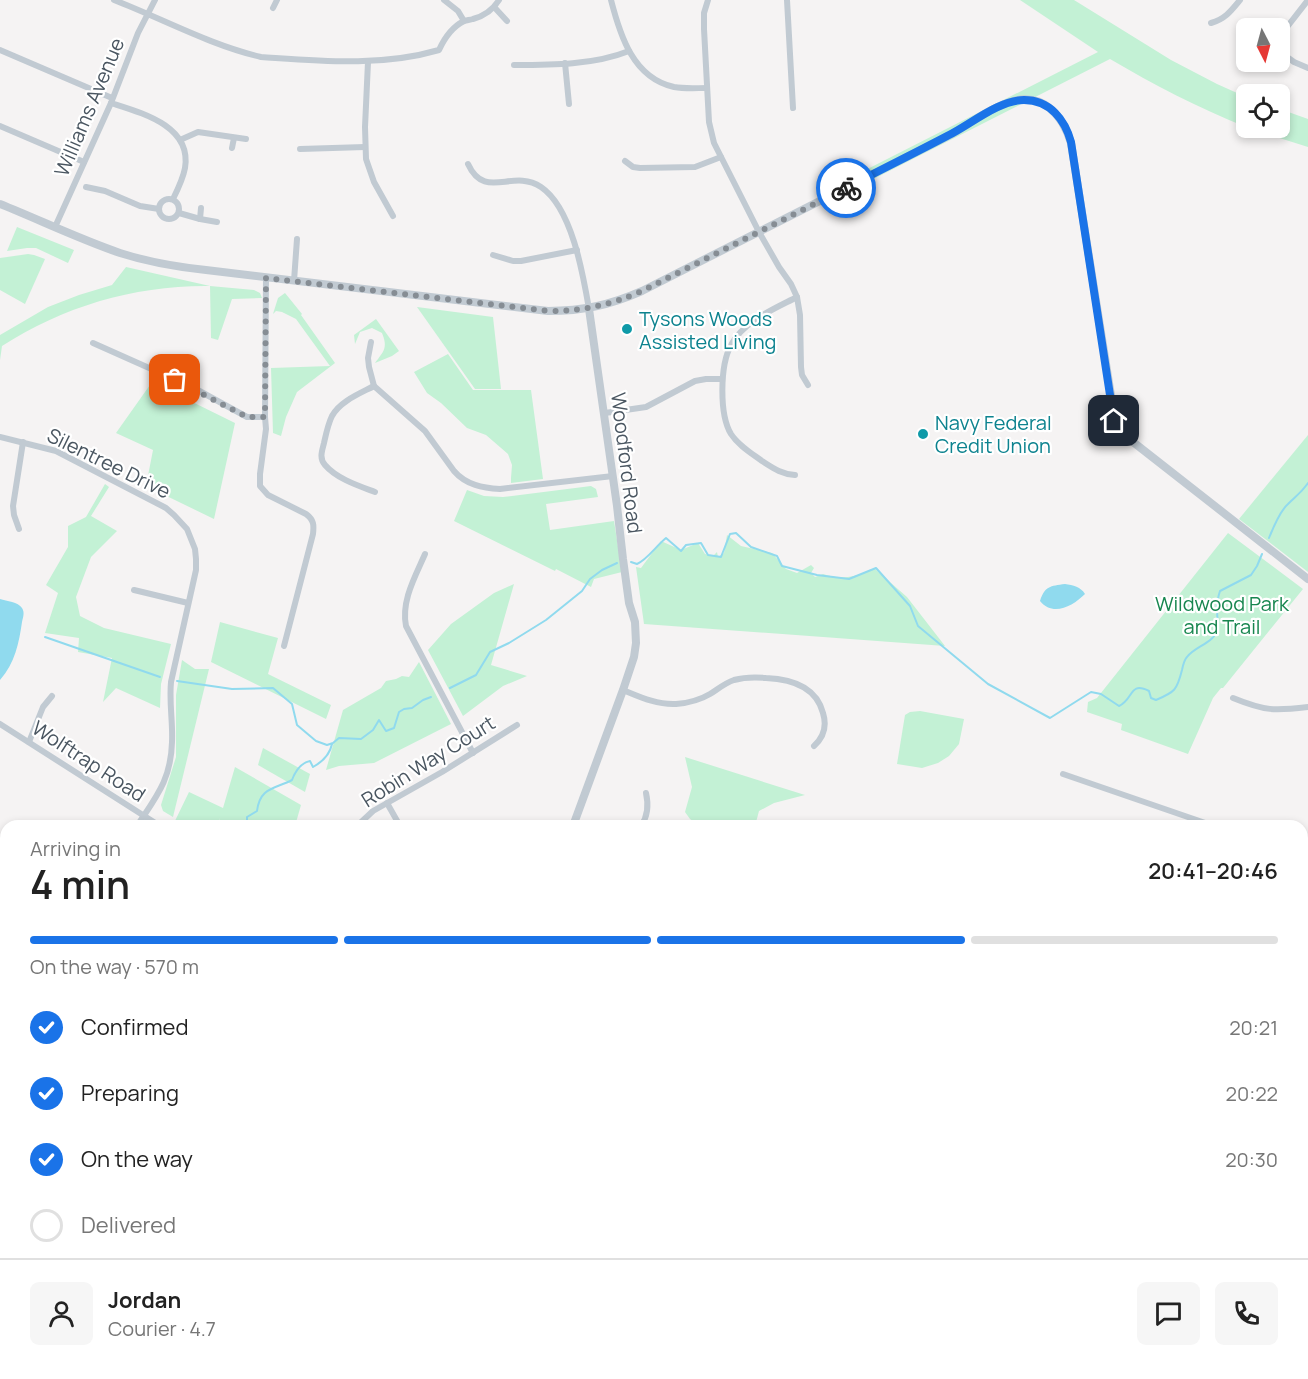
<!DOCTYPE html>
<html lang="en">
<head>
<meta charset="utf-8">
<style>
  body { margin:0; font-family:Manrope,sans-serif; background:#f6f6f6; color:#222; height:100vh; display:flex; flex-direction:column; font-size:22px; white-space:nowrap }
  * { box-sizing:border-box; margin:0 }
  p { font-size:20px; color:#767676 }
  .icon { flex:none; width:33px; height:33px; fill:none; stroke:currentColor; stroke-width:2; stroke-linecap:round; stroke-linejoin:round }
  .map { position:relative; flex:1; overflow:hidden }
  .side { position:absolute; left:0px; top:820px; width:1308px; height:560px; display:flex; flex-direction:column; background:#fff; border-radius:18px 18px 0 0; box-shadow:0 3px 9px #0003 }
  .side>* { flex:none }
  .needle { width:39px; rotate:174deg }
  .controls { position:absolute; left:1236px; top:18px; display:grid; gap:12px }
  .controls a { display:grid; place-items:center; width:54px; height:54px; border-radius:9px; background:#fff; box-shadow:0 3px 9px #0003; font-size:30px }
  .pin { position:absolute; display:grid; place-items:center; width:51px; height:51px; color:#fff; margin:-26px; border-radius:12px; box-shadow:0 3px 9px #0006 }
  .courier { position:absolute; display:grid; place-items:center; width:60px; height:60px; margin:-30px; border:4px solid #1a73e8; border-radius:50%; background:#fff; color:#222; box-shadow:0 2px 8px #0007 }
  .headline em { font-style:normal; font-weight:600 }
  .headline div { display:flex; flex-direction:column-reverse }
  .headline { display:flex; align-items:center; justify-content:space-between; height:102px; padding:0 30px }
  h1 { font-size:39px; font-weight:600; line-height:45px }
  .bar { display:grid; grid-template-columns:repeat(4,1fr); gap:9px 6px; align-content:center; height:72px; padding:0 30px }
  .bar i { height:8px; border-radius:4px; background:#e0e0e0 }
  .bar .on { background:#1a73e8 }
  .bar p { grid-column:span 4 }
  .line { display:flex; align-items:center; gap:15px; padding:0 30px; border-top:2px solid #e0e0e0 }
  .line div { flex:1 }
  .round { display:grid; place-items:center; flex:none; width:63px; height:63px; border-radius:9px; background:#f6f6f6 }
  ol { padding:0 30px; list-style:none }
  li { display:flex; align-items:center; gap:18px; height:66px }
  li p { margin-inline-start:auto }
  li .icon { padding:6px; border-radius:50%; background:#1a73e8; color:#fff; stroke-width:4 }
  li:last-child { color:#767676 }
  li i { width:33px; height:33px; border:3px solid #e0e0e0; border-radius:50% }
  .map>svg:first-child { display:block }
</style>
</head>
<body>
<div class="map">
<svg width="1308" height="1379" viewBox="0 0 1308 1379">
  <rect width="100%" height="100%" fill="#f5f3f3"/>
  <g fill="#c3f1d5">
    <path d="M 1020,0 L 1074,0 L 1171,60 L 1217,84 L 1246,97 L 1246,127 C 1199,108 1154,85 1110,59 L 836,198 L 836,185 L 1098,52 Z"/>
    <polygon points="1280,109 1308,119 1308,147 1248,128 1280,128"/>
    <polygon points="17,227 74,250 68,263 36,248 27,248 7,251"/>
    <polygon points="28,254 34,255 45,259 25,304 0,290 0,258"/>
    <path d="M 126,267 L 210,286 L 254,290 L 260,293 L 262,298 L 232,299 L 218,340 L 211,338 L 210,286 C 136,285 64,306 2,346 L 0,360 L 0,335 L 48,307 L 79,295 L 112,285 Z"/>
    <polygon points="285,293 302,314 301,315 335,363 297,392 286,417 281,436 273,433 271,368 330,366 296,319 282,312 276,311 273,314 278,298"/>
    <polygon points="417,307 493,317 501,389 475,389"/>
    <path d="M 376,319 L 399,351 L 392,356 L 375,363 C 384,351 388,348 382,333 L 372,328 L 360,332 L 355,344 L 354,335 Z"/>
    <polygon points="448,354 473,390 531,390 543,479 511,483 511,478 512,465 508,454 486,435 467,428 441,403 427,393 414,372"/>
    <polygon points="157,375 168,381 166,389 235,423 214,519 146,486 153,450 116,433"/>
    <polygon points="1308,435 1308,572 1239,519"/>
    <polygon points="105,484 109,487 91,516 117,531 91,557 76,597 80,616 104,628 171,644 161,684 160,708 116,688 103,702 112,658 78,652 79,638 45,633 58,593 46,585 68,547 68,526 86,517"/>
    <polygon points="591,486 596,489 598,497 546,504 550,530 614,521 622,572 594,579 591,587 556,569 555,571 454,521 467,490 484,496 503,497"/>
    <polygon points="1228,533 1303,589 1223,688 1221,688 1213,698 1188,754 1121,730 1122,724 1087,712 1088,702 1097,698"/>
    <path d="M 727,535 L 741,546 L 772,553 L 786,569 L 797,573 L 811,565 L 814,568 L 811,573 L 815,577 L 823,574 C 844,581 855,576 875,569 L 907,597 L 945,646 L 644,624 L 636,567 L 641,568 L 661,541 L 681,550 L 698,543 L 705,554 L 713,556 L 717,552 L 718,557 L 724,553 Z"/>
    <polygon points="514,584 491,665 527,676 503,686 463,716 428,650 451,624 494,593"/>
    <polygon points="220,622 278,638 268,674 331,705 326,719 211,662"/>
    <polygon points="182,660 195,669 209,669 173,817 163,811 161,805 176,757 176,695"/>
    <polygon points="419,662 451,724 374,763 339,766 326,770 343,710 381,688 386,681 396,679 402,676 409,677"/>
    <polygon points="920,711 964,719 959,744 949,756 938,763 922,768 897,764 905,715 910,712"/>
    <polygon points="263,748 310,774 305,792 258,765"/>
    <polygon points="685,757 805,795 774,803 759,811 755,826 700,826 690,819 685,812 692,787"/>
    <polygon points="235,767 301,805 295,826 218,826 220,818 217,826 176,826 173,825 189,792 223,808"/>
  </g>
  <g fill="#90daee">
    <path d="M 1065,584 C 1073,585 1081,587 1085,594 C 1073,606 1053,617 1040,601 C 1045,586 1050,586 1065,584 Z"/>
    <path d="M 0,599 C 7,601 18,602 22,608 C 25,613 23,617 22,622 C 19,643 15,663 0,680 Z"/>
    <polygon points="594,1374 670,1374 668,1379 595,1379"/>
  </g>
  <g fill="none" stroke-linecap="round" stroke-linejoin="round">
    <g stroke="#90daee" stroke-width="2">
      <path d="M 1269,538 C 1273,528 1280,511 1288,504 C 1296,496 1301,493 1308,483"/>
      <path d="M 631,562 L 637,564 C 648,559 655,547 666,538 L 681,551 L 686,545 L 701,543 L 708,555 L 721,557 L 730,534 L 736,533 L 751,547 L 777,556 L 782,566 L 817,575 L 849,579 L 876,568 L 910,606 L 918,626 L 988,684 L 1050,718 L 1091,692 L 1101,694 L 1119,706 C 1134,699 1129,681 1149,691 L 1151,698 L 1156,700 C 1175,692 1177,690 1182,670 C 1183,665 1184,660 1187,657 C 1195,646 1215,643 1217,629 C 1219,615 1214,608 1220,591 L 1251,575 L 1257,566 L 1262,554"/>
      <polyline points="45,637 160,677"/>
      <polyline points="177,681 232,689 273,688 292,704 297,725 316,741 327,745 333,743 339,738 361,739 373,730 379,720 386,731 394,728 399,712 404,709 412,708 423,700 431,697"/>
      <polyline points="450,688 476,675 490,652 509,643 546,620 582,591 590,579 602,570 617,563"/>
      <path d="M 247,826 L 247,817 L 257,811 C 260,787 275,789 292,780 C 295,772 301,763 310,761 L 313,767 C 322,762 330,754 332,744"/>
      <polyline points="1302,1264 1308,1267"/>
      <polyline points="1072,1374 1081,1379"/>
    </g>
    <g stroke="#c1cad2" stroke-width="6">
      <path d="M 114,0 C 163,19 210,45 261,57 C 321,61 381,67 439,50 C 444,39 452,27 464,21 C 466,20 470,20 473,19 C 484,16 493,10 499,0"/>
      <polyline points="444,0 458,11 464,21"/>
      <path d="M 611,0 C 620,35 633,78 674,87 C 685,89 696,88 707,88"/>
      <polyline points="708,0 704,13 704,29 709,122 714,143 759,232 779,267 791,284 797,297 800,315 801,367 802,375 808,385"/>
      <polyline points="787,0 793,108"/>
      <polyline points="273,8 277,0"/>
      <polyline points="495,8 507,21"/>
      <path d="M 1211,23 C 1225,19 1231,11 1240,0"/>
      <polyline points="1280,36 1308,0"/>
      <polyline points="0,50 112,98"/>
      <polyline points="1280,52 1294,62 1308,68"/>
      <polyline points="368,62 365,127 366,159 374,182 393,216"/>
      <polyline points="565,63 569,104"/>
      <path d="M 514,65 C 552,65 594,65 629,51"/>
      <path d="M 111,103 C 142,113 192,126 185,168 C 183,179 178,189 173,199"/>
      <polyline points="0,126 84,162"/>
      <polyline points="180,140 198,132 246,139"/>
      <polyline points="232,148 234,138"/>
      <polyline points="300,149 365,147"/>
      <polyline points="625,161 633,167 640,168 695,167 721,157"/>
      <path d="M 468,164 C 485,201 512,168 541,187 C 572,208 583,274 589,309"/>
      <polyline points="86,187 105,191 140,206 159,209"/>
      <circle cx="169" cy="209" r="10"/>
      <polyline points="179,213 200,219 217,222"/>
      <polyline points="200,219 201,208"/>
      <polyline points="55,227 111,103 138,33 155,0"/>
      <polyline points="493,255 513,261 521,261 577,250"/>
      <path d="M 266,277 L 265,417 L 266,429 L 260,474 L 260,486 L 268,495 L 306,514 C 314,520 314,525 313,534 L 284,646"/>
      <polyline points="294,281 297,239"/>
      <path d="M 371,342 L 368,358 L 369,367 L 374,386 L 425,431 L 454,471 C 466,485 483,488 500,489 L 613,476"/>
      <polyline points="93,343 194,388 247,417 265,417"/>
      <path d="M 374,386 C 361,393 340,401 332,416 C 328,424 326,434 324,443 C 322,451 319,458 325,465 C 337,479 359,486 375,492"/>
      <polyline points="605,413 646,407 695,381 706,379 722,379"/>
      <path d="M 0,437 L 56,451 L 166,508 L 174,515 L 187,529 L 195,549 L 196,559 L 196,570 L 171,682 C 169,703 173,722 172,742 C 171,780 156,797 137,826"/>
      <path d="M 795,475 C 781,474 773,468 762,461 C 751,453 738,445 731,434 C 719,414 720,365 731,345 C 744,321 774,309 797,297"/>
      <polyline points="19,529 14,515 13,506 23,442"/>
      <path d="M 425,554 C 415,577 401,601 406,626 L 473,753"/>
      <polyline points="134,590 188,603"/>
      <path d="M 623,690 C 640,697 657,705 676,704 C 688,703 700,700 710,694 C 718,689 725,683 734,680 C 745,677 755,677 766,678 C 791,679 816,686 823,713 C 827,726 824,737 814,746"/>
      <path d="M 1233,698 C 1265,711 1274,711 1308,707"/>
      <polyline points="0,724 160,826"/>
      <polyline points="29,742 43,707 52,696"/>
      <polyline points="1063,774 1214,826"/>
      <polyline points="387,803 400,826"/>
      <polyline points="357,826 373,811 442,772 517,725"/>
      <path d="M 641,826 C 648,816 649,806 646,793"/>
      <polyline points="1302,856 1308,858"/>
      <polyline points="1302,1037 1308,1035"/>
      <polyline points="0,1194 6,1196"/>
      <polyline points="1302,1211 1308,1211"/>
      <polyline points="0,1276 6,1257"/>
      <polyline points="428,1374 440,1379"/>
      <polyline points="879,1374 909,1379"/>
      <polyline points="45,1379 47,1374"/>
      <polyline points="131,1379 132,1374"/>
      <polyline points="239,1379 241,1374"/>
      <polyline points="715,1379 724,1374"/>
      <polyline points="815,1379 816,1374"/>
    </g>
    <g stroke="#c1cad2" stroke-width="8">
      <path d="M 0,204 C 40,220 79,239 120,253 C 148,262 177,267 206,270 L 548,311 C 583,311 610,305 642,291 L 950,135 C 970,124 991,107 1013,101 C 1044,93 1063,116 1071,143 L 1116,427 L 1119,431 L 1308,579"/>
      <polyline points="573,826 623,690 634,657 636,643 635,622 629,603 623,559 617,506 589,309"/>
      <polyline points="1302,1164 1308,1165"/>
      <polyline points="345,1379 347,1374"/>
    </g>
  </g>
  <g fill="none" stroke-linecap="round" stroke-linejoin="round">
    <path stroke="#868d94" stroke-width="6" stroke-dasharray="0 10.8" d="M 175,380 L 247,417 L 265,417 L 266,278 L 548,311 C 583,311 610,305 642,291 L 846,188"/>
    <path stroke="#1a73e8" stroke-width="8" d="M 846,188 C 880,170 915,153 949,135 C 971,124 999,100 1024,100 C 1050,100 1065,120 1071,142 L 1114,421"/>
  </g>
  <g fill="#0f9aa8" stroke="#fff" stroke-width="2">
    <circle cx="627" cy="329" r="6"/>
    <circle cx="923" cy="434" r="6"/>
  </g>
  <g text-anchor="middle" dominant-baseline="central" stroke-width="4.5" stroke-linejoin="round" paint-order="stroke">
    <g font-size="20" fill="#4a5661" stroke="#fff">
      <text transform="translate(89 107) rotate(-67)">Williams Avenue</text>
      <text transform="translate(109 463) rotate(26)">Silentree Drive</text>
      <text transform="translate(627 463) rotate(83)">Woodford Road</text>
      <text transform="translate(89 761) rotate(33)">Wolftrap Road</text>
      <text transform="translate(428 761) rotate(-32)">Robin Way Court</text>
    </g>
    <g font-size="20" fill="#0d838f" stroke="#fff" text-anchor="start">
      <text x="639" y="318">Tysons Woods<tspan x="639" dy="23">Assisted Living</tspan></text>
      <text x="935" y="422">Navy Federal<tspan x="935" dy="23">Credit Union</tspan></text>
    </g>
    <g font-size="20" fill="#17864f" stroke="#fff">
      <text x="1222" y="603">Wildwood Park<tspan x="1222" dy="23">and Trail</tspan></text>
    </g>
  </g>
</svg>
<div class="controls">
<a><svg class="needle" viewBox="-14 -14 28 28"><path d="M0-13l5 13h-10z" fill="#e53935"/><path d="M0 13l5-13h-10z" fill="#767676"/></svg></a>
<a><svg class="icon" aria-label="locate" viewBox="0 0 24 24"><circle cx="12" cy="12" r="6"/><path d="M12 2v4M12 18v4M2 12h4M18 12h4"/></svg></a>
</div>
<div class="pin" style="left:175px;top:380px;background:#ea580c"><svg class="icon" aria-label="bag" viewBox="0 0 24 24"><path d="M5 8h14l-1 12H6zM9 8a3 3 0 0 1 6 0"/></svg></div>
<div class="pin" style="left:1114px;top:421px;background:#1f2937"><svg class="icon" aria-label="home" viewBox="0 0 24 24"><path d="M3 11l9-7 9 7M6 9v11h12V9"/></svg></div>
<div class="courier" style="left:846px;top:188px"><svg class="icon" aria-label="bike" viewBox="0 0 24 24"><circle cx="6" cy="16" r="4"/><circle cx="18" cy="16" r="4"/><path d="M6 16l4-8h5l3 8M10 8l3 8H6M13 5h3"/></svg></div>
<section class="side">
<div class="headline"><div><h1>4 min</h1><p>Arriving in</p></div><em>20:41–20:46</em></div>
<div class="bar"><i class="on"></i><i class="on"></i><i class="on"></i><i></i><p>On the way · 570 m</p></div>
<ol>
<li><svg class="icon" aria-label="check" viewBox="0 0 24 24"><path d="M5 12l5 5 9-10"/></svg>Confirmed<p>20:21</p></li>
<li><svg class="icon" aria-label="check" viewBox="0 0 24 24"><path d="M5 12l5 5 9-10"/></svg>Preparing<p>20:22</p></li>
<li><svg class="icon" aria-label="check" viewBox="0 0 24 24"><path d="M5 12l5 5 9-10"/></svg>On the way<p>20:30</p></li>
<li><i></i>Delivered</li>
</ol>
<div class="line" style="height:108px"><a class="round"><svg class="icon" aria-label="person" viewBox="0 0 24 24"><circle cx="12" cy="8" r="4"/><path d="M4 21q1-7 8-7t8 7"/></svg></a><div><b>Jordan</b><p>Courier · 4.7</p></div><a class="round"><svg class="icon" aria-label="chat" viewBox="0 0 24 24"><path d="M4 5h16v11H9l-5 4z"/></svg></a><a class="round"><svg class="icon" aria-label="phone" viewBox="0 0 24 24"><path d="M5 4h4l2 5-3 2q2 4 5 5l2-3 5 2v4C11 20 4 13 5 4z"/></svg></a></div>
</section>
</div>
</body>
</html>
